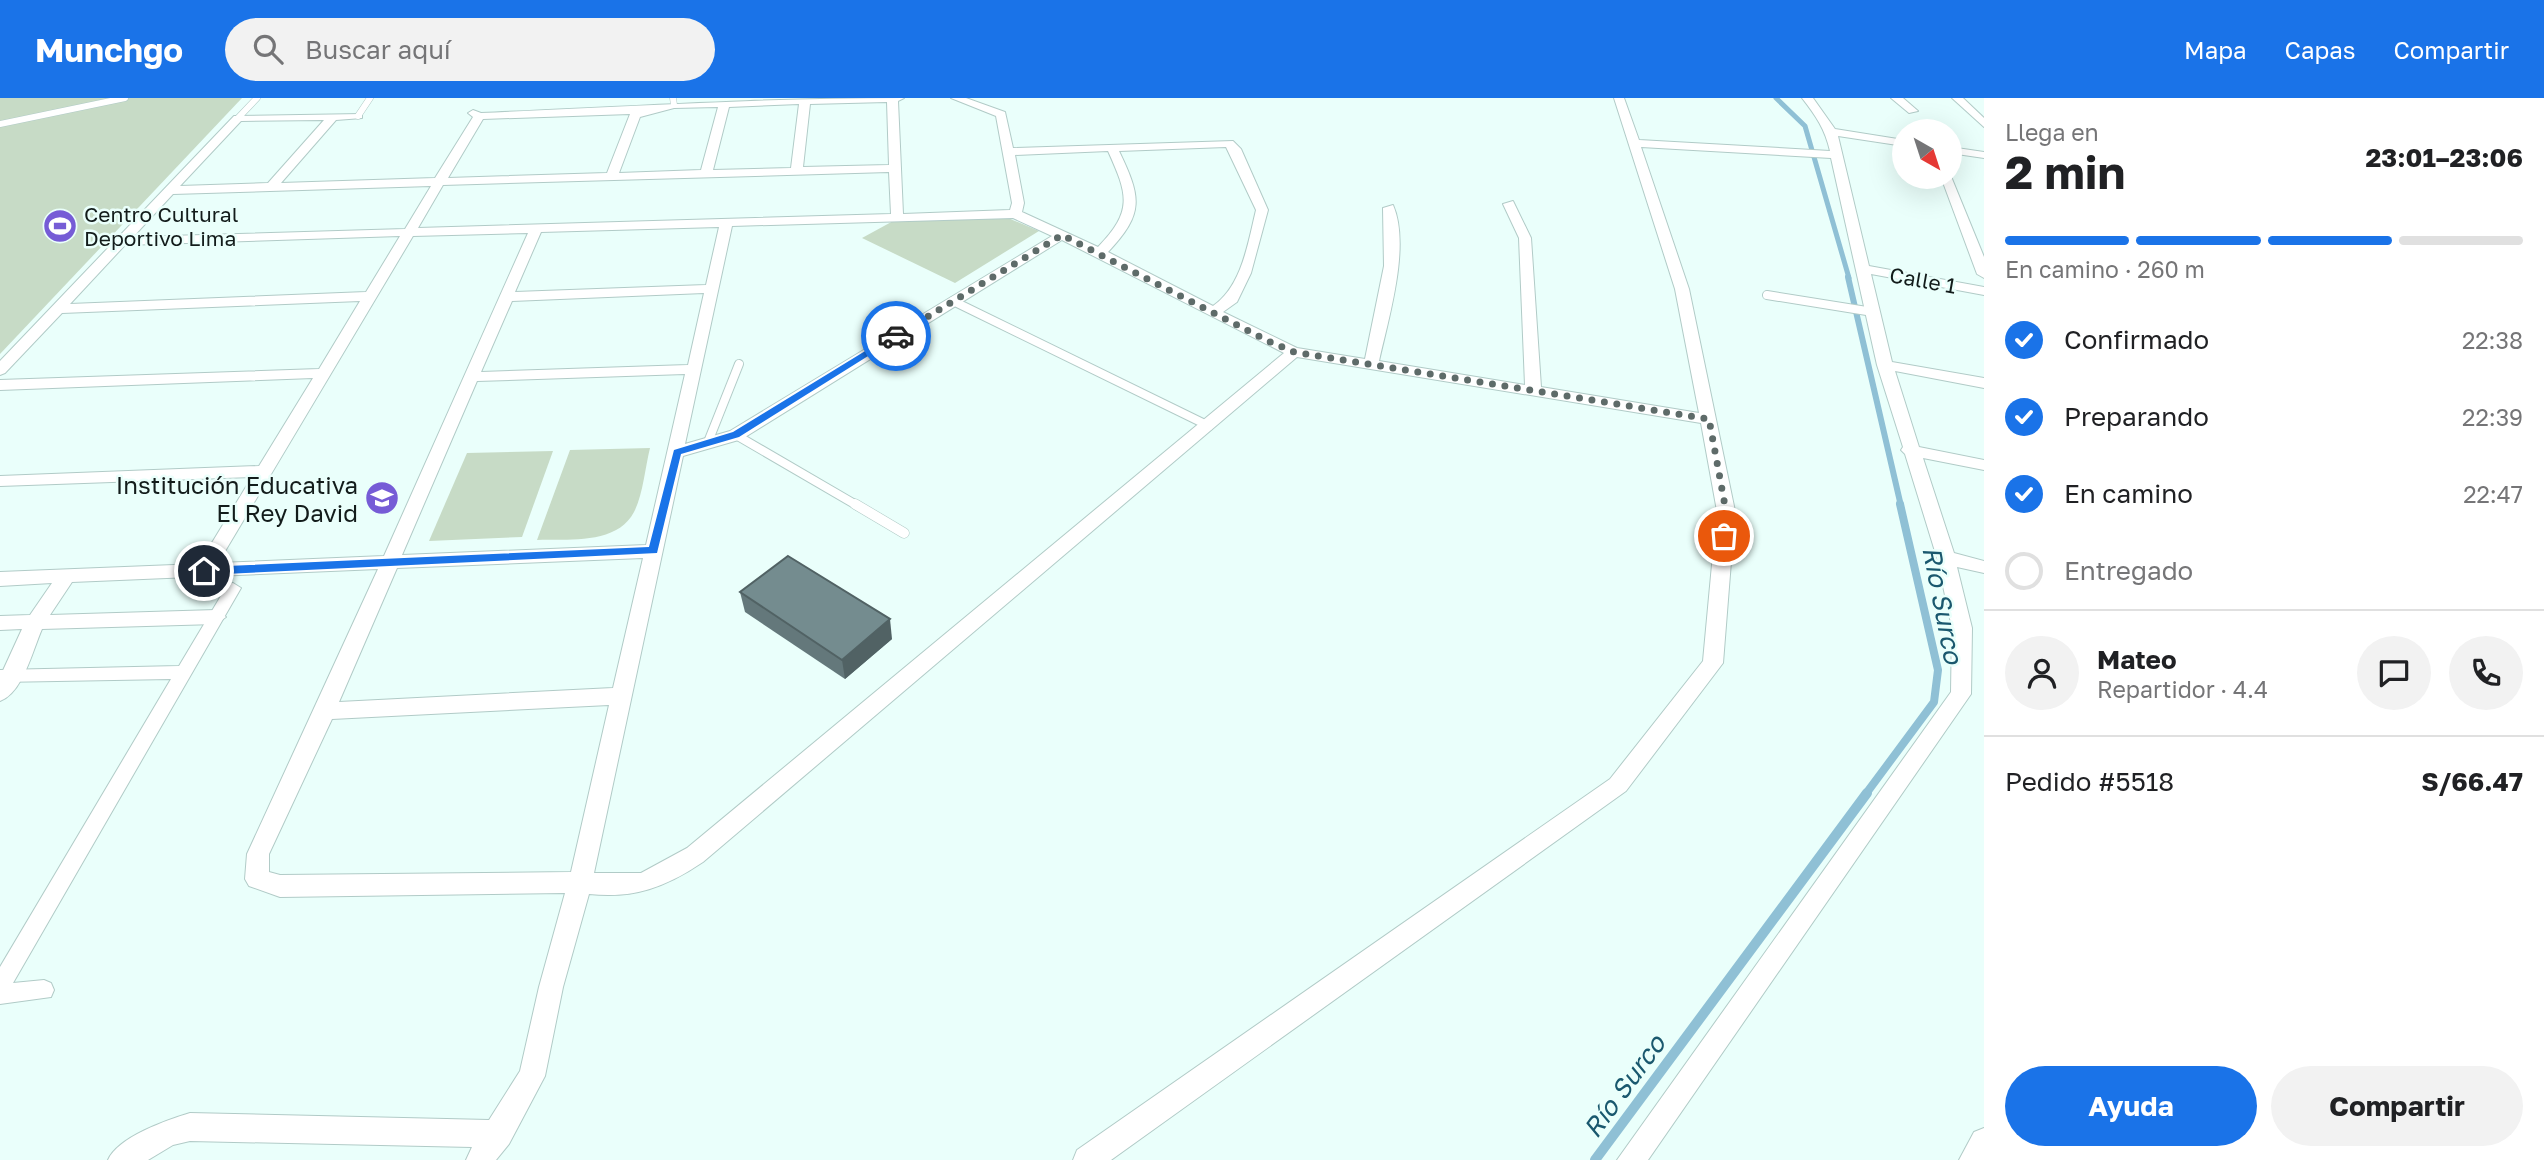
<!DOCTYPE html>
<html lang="es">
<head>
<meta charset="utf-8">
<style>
  body { margin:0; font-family:"Golos Text",sans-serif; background:#f2f2f2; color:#202124; height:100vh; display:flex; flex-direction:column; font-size:26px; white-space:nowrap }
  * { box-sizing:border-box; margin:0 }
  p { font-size:23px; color:#757577 }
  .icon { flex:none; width:38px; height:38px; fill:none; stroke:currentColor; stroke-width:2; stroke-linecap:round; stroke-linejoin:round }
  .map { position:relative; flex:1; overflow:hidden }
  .side { display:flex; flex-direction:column; background:#fff; width:560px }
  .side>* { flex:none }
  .needle { width:46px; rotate:141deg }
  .controls { position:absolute; left:1892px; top:21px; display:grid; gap:14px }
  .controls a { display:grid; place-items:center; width:70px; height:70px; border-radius:50%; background:#fff; box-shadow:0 7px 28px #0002; font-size:35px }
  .pin { position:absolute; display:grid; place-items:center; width:60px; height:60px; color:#fff; margin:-30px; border:4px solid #fff; border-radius:50%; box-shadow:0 2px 7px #0007 }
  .courier { position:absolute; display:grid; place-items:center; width:70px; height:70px; margin:-35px; border:5px solid #1a73e8; border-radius:50%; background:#fff; color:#222; box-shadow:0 2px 9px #0007 }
  .headline em { font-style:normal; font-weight:700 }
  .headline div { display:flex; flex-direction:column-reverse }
  .headline { display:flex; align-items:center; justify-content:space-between; height:119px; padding:0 21px }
  h1 { font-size:46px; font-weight:700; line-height:52px }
  .bar { display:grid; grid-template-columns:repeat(4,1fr); gap:10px 7px; align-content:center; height:84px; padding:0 21px }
  .bar i { height:9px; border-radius:5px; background:#e0e0e0 }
  .bar .current { background:#1a73e8 }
  .bar p { grid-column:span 4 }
  .line { display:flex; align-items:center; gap:18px; padding:0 21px; border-top:2px solid #e0e0e0 }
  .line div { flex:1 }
  .round { display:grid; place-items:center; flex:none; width:74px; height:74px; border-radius:37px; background:#f2f2f2 }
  ol { padding:0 21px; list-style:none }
  li { display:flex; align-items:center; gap:21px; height:77px }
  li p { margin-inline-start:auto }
  li .icon { padding:7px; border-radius:50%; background:#1a73e8; color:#fff; stroke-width:4 }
  li:last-child { color:#757577 }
  li i { width:38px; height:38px; border:4px solid #e0e0e0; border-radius:50% }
  .cta { display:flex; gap:14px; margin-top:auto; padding:14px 21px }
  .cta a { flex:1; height:80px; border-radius:42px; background:#1a73e8; color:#fff; font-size:28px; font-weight:700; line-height:80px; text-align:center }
  .cta a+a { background:#f2f2f2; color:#202124 }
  header { display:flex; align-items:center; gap:42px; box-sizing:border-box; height:98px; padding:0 35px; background:#1a73e8; color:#fff }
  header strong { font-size:33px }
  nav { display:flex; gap:38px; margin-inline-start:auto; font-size:24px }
  .search { width:490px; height:63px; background:#f2f2f2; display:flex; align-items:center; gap:18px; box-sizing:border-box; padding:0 24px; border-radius:38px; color:#757577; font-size:26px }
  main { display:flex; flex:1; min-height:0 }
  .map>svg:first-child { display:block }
</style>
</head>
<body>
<header>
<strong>Munchgo</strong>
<div class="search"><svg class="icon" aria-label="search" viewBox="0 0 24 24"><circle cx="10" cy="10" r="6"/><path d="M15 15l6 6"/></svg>Buscar aquí</div>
<nav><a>Mapa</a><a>Capas</a><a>Compartir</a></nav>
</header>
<main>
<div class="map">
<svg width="1984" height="1062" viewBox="0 0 1984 1062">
  <rect width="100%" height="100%" fill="#eafffb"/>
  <g fill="#c7dbc6">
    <polygon points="0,0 242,0 0,256"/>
    <polygon points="986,119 1008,120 1039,133 955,185 862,140 895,122"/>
    <path d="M 650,350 C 645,370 643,397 634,414 C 617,447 567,441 537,442 L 570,352 Z"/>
    <polygon points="553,353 522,439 429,443 467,355"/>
  </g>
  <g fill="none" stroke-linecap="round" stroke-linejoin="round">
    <polyline stroke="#8fc0d5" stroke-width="5" points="1776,0 1805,28 1849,180"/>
    <polyline stroke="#8fc0d5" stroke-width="6" points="1848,179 1901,408"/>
    <polyline stroke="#8fc0d5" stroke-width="8" points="1865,697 1934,604 1938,572 1900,406"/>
    <polyline stroke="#8fc0d5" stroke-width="10" points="1595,1062 1867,695"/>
    <g stroke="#b1cbc7" stroke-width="7">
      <g id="service-far2">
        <polyline points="673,0 674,7"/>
        <polyline points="358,18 370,0"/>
        <polyline points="238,20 257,0"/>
        <polyline points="0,26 125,0"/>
      </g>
    </g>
    <g stroke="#b1cbc7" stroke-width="10">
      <g id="service-far1">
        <polyline points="1767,197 1873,214"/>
        <polyline points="953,203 1209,328"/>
        <polyline points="736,337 858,408"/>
        <polyline points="708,344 739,266"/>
      </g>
    </g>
    <g stroke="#b1cbc7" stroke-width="11">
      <polyline id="service" points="855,406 904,435"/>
    </g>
    <g stroke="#b1cbc7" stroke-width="2">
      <polygon id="pedestrian" points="233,485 241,490 13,885 44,882 51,885 54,892 51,899 0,906 0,869 171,581 0,584 0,572 179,568 228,486"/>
    </g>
    <g stroke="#b1cbc7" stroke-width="2">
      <g id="minor">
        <path d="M 904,0 L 898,3 L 903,116 L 1010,112 L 1012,105 L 996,18 L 951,0 L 966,0 L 1005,14 L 1013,50 L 1233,43 L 1241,51 L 1268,112 L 1251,175 L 1237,204 L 1223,214 L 1297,250 L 1365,261 L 1384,168 L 1383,110 L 1393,107 C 1411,148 1388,222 1379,263 L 1525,287 L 1519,140 L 1503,106 L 1513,103 L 1531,140 L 1541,289 L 1699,315 L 1675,191 L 1614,0 L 1624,0 L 1639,42 L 1830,53 C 1825,31 1816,18 1802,0 L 1813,0 L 1835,31 L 1904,42 L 1904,48 L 1838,38 L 1869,168 L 1984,189 L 1984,197 L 1871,176 L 1892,264 L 1984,280 L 1984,290 L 1895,273 L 1919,349 L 1984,362 L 1984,372 L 1923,360 L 1954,455 L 1984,463 L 1984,475 L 1957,469 L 1972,530 L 1971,596 L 1648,1062 L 1617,1062 L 1951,594 L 1952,530 L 1937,460 L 1905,356 L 1901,352 L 1903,349 L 1877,267 L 1831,60 L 1641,49 L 1689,191 L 1735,413 L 1723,565 L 1626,693 L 1111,1062 L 1073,1062 L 1077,1052 L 1610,681 L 1703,563 L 1717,413 L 1701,325 L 1297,259 L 703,764 C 666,789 634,801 589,796 L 563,889 L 545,978 L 509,1046 L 496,1062 L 466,1062 L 472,1049 L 190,1043 L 173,1047 L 148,1062 L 108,1062 C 118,1039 167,1022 190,1015 L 489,1022 L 520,973 L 539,889 L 565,795 L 280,799 L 249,788 L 245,781 L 247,756 L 378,471 L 72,484 L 50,517 L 216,512 L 226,519 L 216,526 L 42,531 C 33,551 23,595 0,603 L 0,579 L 22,531 L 0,532 L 0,518 L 30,517 L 52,485 L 0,488 L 0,474 L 199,466 L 252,379 L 0,388 L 0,378 L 259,368 L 313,280 L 0,292 L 0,282 L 319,271 L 360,203 L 62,215 L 5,275 L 0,277 L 0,263 L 234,18 L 362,16 L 362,20 L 336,22 L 281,85 L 435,80 L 473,19 L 468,15 L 473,12 L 481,15 C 622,9 763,0 904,0 ZM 887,4 L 889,67 L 803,69 L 810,6 ZM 799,6 L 791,70 L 713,72 L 729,9 ZM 718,9 L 701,72 L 619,75 L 640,19 L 674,10 ZM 630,16 L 607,75 L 448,80 L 483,21 ZM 324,22 L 268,85 L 180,88 L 241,23 ZM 1226,49 L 1256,112 C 1248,145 1242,188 1213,208 L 1108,154 C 1145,115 1141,99 1119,53 ZM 1108,53 C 1128,97 1133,113 1098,149 L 1022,114 L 1024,105 L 1015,57 ZM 889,74 L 891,116 L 418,130 L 443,87 ZM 431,88 L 405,131 L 133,139 L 173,96 ZM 1013,120 L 1052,138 L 730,333 L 685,346 L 732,128 ZM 719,129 L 706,187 L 515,194 L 541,134 ZM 528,135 L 384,458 L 218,465 L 413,138 ZM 400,138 L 366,194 L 70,206 L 125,147 ZM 1062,142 L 1284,255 L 687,750 L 641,775 L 594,775 L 683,358 L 742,341 ZM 704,195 L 688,267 L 481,274 L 512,203 ZM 685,276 L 646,447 L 402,457 L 477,283 ZM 643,460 L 613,590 L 339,604 L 397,470 ZM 609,607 L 571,774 L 280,777 L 269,774 L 269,756 L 332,621 Z"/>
        <polygon points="1891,0 1903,0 1918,13 1909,15"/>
        <polygon points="1952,0 1963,0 1984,20 1984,29"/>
        <polygon points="1950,49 1984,54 1984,60 1950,55"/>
        <polygon points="1950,76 1984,159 1984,180 1977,176 1941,79 1950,79"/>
        <polygon points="1984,1030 1984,1062 1959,1062 1974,1034"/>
      </g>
    </g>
    <use href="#service-far2" stroke="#fff" stroke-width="6"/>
    <use href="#service-far1" stroke="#fff" stroke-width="8"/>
    <use href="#service" stroke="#fff" stroke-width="10"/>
    <use href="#pedestrian" fill="#fff" fill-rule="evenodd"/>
    <use href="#minor" fill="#fff" fill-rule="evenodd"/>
  </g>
  <polygon fill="#64787b" points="740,494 892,541 845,581 745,514"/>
  <polygon fill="#516264" points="890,521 892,541 845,581 842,562"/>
  <polygon fill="#748c8f" stroke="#516264" stroke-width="2" points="788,458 890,521 842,562 740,494"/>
  <polygon fill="#1a73e8" points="893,236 900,238 739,339 681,356 657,455 204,477 198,473 204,469 649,449 674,352 733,334"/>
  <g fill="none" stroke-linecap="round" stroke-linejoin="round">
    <polyline stroke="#5e6b69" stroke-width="7" stroke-dasharray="0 12.6" points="896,238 1062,137 1268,243 1294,254 1709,321 1726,413 1724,438"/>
  </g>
  <defs>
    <g id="stadium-disc" transform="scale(1.75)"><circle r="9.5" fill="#765cd6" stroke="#eafffb"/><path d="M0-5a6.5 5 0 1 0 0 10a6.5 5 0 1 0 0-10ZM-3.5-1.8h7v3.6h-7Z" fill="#fff"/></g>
    <g id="school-disc" transform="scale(1.75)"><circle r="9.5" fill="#765cd6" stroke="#eafffb"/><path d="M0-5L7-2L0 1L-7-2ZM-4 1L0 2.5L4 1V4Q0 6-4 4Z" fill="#fff"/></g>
  </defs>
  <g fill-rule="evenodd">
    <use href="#stadium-disc" x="60" y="128"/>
    <use href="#school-disc" x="382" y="400"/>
  </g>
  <g text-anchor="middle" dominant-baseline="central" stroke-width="5" stroke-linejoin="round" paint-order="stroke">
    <g font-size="21" fill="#131c1b" stroke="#eafffb" text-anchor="start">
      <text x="84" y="116">Centro Cultural<tspan x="84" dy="24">Deportivo Lima</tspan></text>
    </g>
    <g font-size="21" fill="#131c1b" stroke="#eafffb">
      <text transform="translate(1923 182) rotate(10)">Calle 1</text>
    </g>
    <g font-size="24" fill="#131c1b" stroke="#eafffb" text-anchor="end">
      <text x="358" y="386">Institución Educativa<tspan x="358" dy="28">El Rey David</tspan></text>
    </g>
    <g font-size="26" font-style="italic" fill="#1a586e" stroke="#eafffb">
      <text transform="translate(1943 507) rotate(79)">Río Surco</text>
      <text transform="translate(1624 988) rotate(-54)">Río Surco</text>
    </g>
  </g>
</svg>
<div class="controls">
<a><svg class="needle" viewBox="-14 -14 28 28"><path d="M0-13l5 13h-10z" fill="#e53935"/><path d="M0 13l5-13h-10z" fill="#757577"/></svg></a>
</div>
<div class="pin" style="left:1724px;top:438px;background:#ea580c"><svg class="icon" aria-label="bag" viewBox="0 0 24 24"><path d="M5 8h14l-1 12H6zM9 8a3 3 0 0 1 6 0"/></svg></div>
<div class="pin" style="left:204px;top:473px;background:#1f2937"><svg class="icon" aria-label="home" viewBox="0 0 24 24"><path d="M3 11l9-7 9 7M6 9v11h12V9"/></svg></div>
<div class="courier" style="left:896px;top:238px"><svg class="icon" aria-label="car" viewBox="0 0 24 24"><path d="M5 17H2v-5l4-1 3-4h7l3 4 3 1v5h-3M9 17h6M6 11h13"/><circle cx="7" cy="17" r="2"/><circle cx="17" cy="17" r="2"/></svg></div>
</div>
<section class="side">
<div class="headline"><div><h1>2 min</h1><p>Llega en</p></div><em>23:01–23:06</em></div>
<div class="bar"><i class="current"></i><i class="current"></i><i class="current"></i><i></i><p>En camino · 260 m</p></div>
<ol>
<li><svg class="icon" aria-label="check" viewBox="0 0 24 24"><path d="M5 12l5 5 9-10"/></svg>Confirmado<p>22:38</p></li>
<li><svg class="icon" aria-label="check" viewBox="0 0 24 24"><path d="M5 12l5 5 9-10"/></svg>Preparando<p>22:39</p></li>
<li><svg class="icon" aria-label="check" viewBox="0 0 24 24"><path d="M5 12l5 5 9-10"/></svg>En camino<p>22:47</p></li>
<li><i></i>Entregado</li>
</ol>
<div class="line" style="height:126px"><a class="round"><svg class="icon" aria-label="person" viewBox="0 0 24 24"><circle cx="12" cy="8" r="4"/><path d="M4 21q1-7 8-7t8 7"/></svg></a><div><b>Mateo</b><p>Repartidor · 4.4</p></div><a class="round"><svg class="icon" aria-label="chat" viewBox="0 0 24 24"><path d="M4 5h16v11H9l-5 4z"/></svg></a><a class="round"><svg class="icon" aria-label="phone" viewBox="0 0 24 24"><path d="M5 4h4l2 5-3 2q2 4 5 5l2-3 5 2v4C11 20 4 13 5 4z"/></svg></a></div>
<div class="line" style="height:91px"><div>Pedido #5518</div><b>S/66.47</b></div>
<div class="cta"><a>Ayuda</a><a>Compartir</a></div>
</section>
</main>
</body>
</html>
